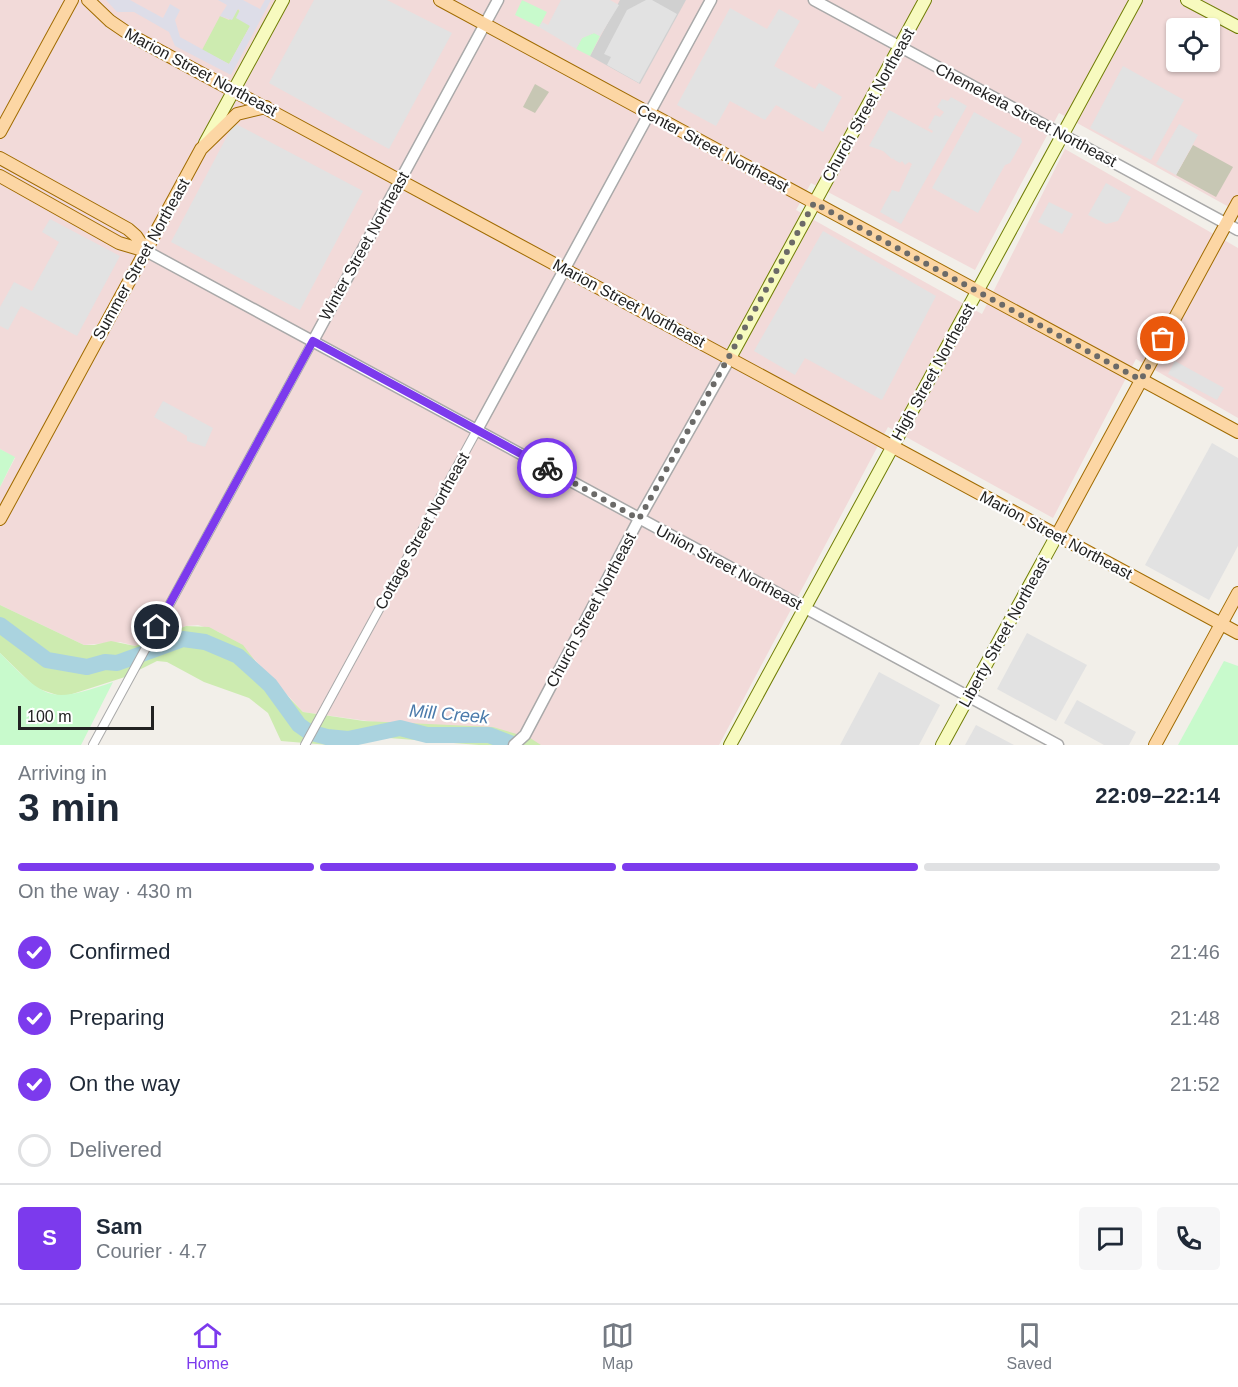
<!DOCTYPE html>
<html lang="en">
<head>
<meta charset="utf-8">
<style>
  body { margin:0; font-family:Helvetica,sans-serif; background:#f6f6f7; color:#1f2937; height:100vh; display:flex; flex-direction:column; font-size:22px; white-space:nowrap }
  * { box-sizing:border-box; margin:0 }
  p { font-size:20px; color:#747a83 }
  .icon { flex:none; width:33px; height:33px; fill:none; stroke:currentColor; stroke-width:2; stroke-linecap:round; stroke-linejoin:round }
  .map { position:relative; height:745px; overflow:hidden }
  .drawer { display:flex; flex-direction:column; background:#fff; flex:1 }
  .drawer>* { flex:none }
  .controls { position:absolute; left:1166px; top:18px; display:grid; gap:12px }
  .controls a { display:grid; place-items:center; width:54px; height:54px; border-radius:6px; background:#fff; box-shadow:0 2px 4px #0004; font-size:30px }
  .scale { position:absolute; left:18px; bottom:15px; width:136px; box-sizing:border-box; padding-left:6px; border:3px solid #222; border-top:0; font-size:16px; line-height:21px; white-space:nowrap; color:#222; -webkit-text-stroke:4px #fff; paint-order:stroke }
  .pin { position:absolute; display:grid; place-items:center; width:51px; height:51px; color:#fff; margin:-26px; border:3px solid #fff; border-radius:50%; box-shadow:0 2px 6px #0007 }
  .courier { position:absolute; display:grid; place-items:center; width:60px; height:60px; margin:-30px; border:4px solid #7c3aed; border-radius:50%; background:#fff; color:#222; box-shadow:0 2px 8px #0007 }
  .head em { font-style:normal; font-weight:600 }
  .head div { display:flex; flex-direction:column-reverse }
  .head { display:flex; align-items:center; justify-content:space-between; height:102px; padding:0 18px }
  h1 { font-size:39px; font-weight:600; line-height:45px }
  .bar { display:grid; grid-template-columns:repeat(4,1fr); gap:9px 6px; align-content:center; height:72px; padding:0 18px }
  .bar i { height:8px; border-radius:4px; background:#e0e1e3 }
  .bar .active { background:#7c3aed }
  .bar p { grid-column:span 4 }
  .line { display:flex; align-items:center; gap:15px; padding:0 18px; border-top:2px solid #e0e1e3 }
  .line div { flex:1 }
  .round { display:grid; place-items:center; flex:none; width:63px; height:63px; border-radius:6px; background:#f6f6f7 }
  ol { padding:0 18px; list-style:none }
  li { display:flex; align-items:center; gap:18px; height:66px }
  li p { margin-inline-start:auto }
  li .icon { padding:6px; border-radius:50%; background:#7c3aed; color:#fff; stroke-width:4 }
  li:last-child { color:#747a83 }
  li i { width:33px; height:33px; border:3px solid #e0e1e3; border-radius:50% }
  .tabs { display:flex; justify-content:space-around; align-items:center; height:84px; border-top:2px solid #e0e1e3; background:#fff; font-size:16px; color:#747a83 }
  .tabs a { display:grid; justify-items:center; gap:3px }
  .tabs .active { color:#7c3aed }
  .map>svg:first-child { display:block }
</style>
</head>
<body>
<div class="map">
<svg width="1238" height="745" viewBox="0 0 1238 745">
  <rect width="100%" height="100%" fill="#f2efe9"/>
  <path fill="#f2dad9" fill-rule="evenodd" d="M 0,0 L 1238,0 L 1238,212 L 1059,113 L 975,270 L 811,183 L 796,210 L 982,314 L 1065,149 L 1238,248 L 1238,418 L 1136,359 L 1053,518 L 888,427 L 719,745 L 541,745 L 303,712 L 255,660 L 219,632 L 198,625 L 186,626 L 135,646 L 120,642 L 84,645 L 0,605 L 0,487 L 15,458 L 0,449 ZM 1176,28 L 1209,28 L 1209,62 L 1176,62 Z"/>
  <polygon fill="#d0d0d0" points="620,0 686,0 640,84 590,56"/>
  <g fill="#c7c7b4">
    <polygon points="535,84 549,92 535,113 523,107"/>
    <polygon points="1193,145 1233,167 1216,197 1176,175"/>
  </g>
  <g fill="#cdebb0">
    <polygon points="238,9 250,26 229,64 202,50 220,16 229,20"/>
    <polygon points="0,605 84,645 94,645 111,641 135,646 186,626 209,627 243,645 262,670 303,712 364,721 493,727 530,738 541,745 479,745 389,738 329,745 281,741 268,713 249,698 204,682 167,662 157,661 125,677 63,697 36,688 0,653"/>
  </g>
  <g fill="#c8facc">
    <polygon points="522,0 547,12 539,27 515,15"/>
    <polygon points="594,33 600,36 590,56 576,49 582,38"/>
    <polygon points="0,449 15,457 0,487"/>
    <path d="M 0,653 C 47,700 49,704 113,682 L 81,745 L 0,745 Z"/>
    <polygon points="1224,661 1238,666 1238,745 1178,745"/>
  </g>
  <g fill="#e2e2e2">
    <polygon points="314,0 387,0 452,33 389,149 269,83"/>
    <polygon points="561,0 610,0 619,5 600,36 594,33 582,38 576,49 539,27 542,22 548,25"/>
    <polygon points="646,0 652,0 677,14 639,83 607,65 611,57 604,54 627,10"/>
    <polygon points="730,8 767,29 779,9 800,21 774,66 815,89 819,83 842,97 823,132 776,105 765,120 730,101 716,126 677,105"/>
    <polygon points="1123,66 1184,100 1151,160 1090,128"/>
    <polygon points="951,97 967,106 901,224 880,212 892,190 899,192 912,164 909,162 905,165 902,161 900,163 893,159 894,157 892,159 883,151 869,146 889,110 932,133 933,131 928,128 935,115 940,117 944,112 937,107 942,99 948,101"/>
    <polygon points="974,112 1021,138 1022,142 1010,163 1005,165 978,213 932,188"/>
    <polygon points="234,123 363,191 300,310 171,242"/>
    <polygon points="1179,124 1198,135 1176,175 1156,164"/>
    <polygon points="1106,183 1131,197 1118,221 1106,224 1088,215"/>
    <polygon points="1049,202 1073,214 1062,234 1038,222"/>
    <polygon points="50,219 120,256 77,336 21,306 8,330 0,326 0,307 14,282 32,291 59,242 42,232"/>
    <polygon points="823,231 936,296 882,400 805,358 795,375 754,351"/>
    <polygon points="1175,361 1224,388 1217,400 1168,374"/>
    <polygon points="163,401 213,428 205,447 187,441 187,436 154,417"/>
    <polygon points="1212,443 1238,458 1238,546 1209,600 1145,565"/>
    <polygon points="1027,633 1087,665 1056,721 997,689"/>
    <polygon points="879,672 940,705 919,745 840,745"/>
    <polygon points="1077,700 1136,732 1129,745 1104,745 1064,723"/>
    <polygon points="976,725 1014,745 965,745"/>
  </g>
  <polygon fill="#dddde8" points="106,0 130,0 163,18 170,4 180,10 175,20 180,37 229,64 250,26 236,18 240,10 238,9 232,20 220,16 227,5 218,0 243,0 260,9 265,0 271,0 231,75 175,46 169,32 134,12 117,12"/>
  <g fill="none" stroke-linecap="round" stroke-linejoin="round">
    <polyline stroke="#aad3df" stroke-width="16" points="0,625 47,660 87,667 105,662 117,663 183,639 205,642 238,656 270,685 299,725 309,732 327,737 348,739 400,728 427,735 489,735 515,745"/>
    <g stroke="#a9a9a9" stroke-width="10">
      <g id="minor">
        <polyline points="93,745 313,341"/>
        <polyline points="305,745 477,430"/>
      </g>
    </g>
    <g stroke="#a9a9a9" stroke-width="13">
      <g id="tertiary">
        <polyline points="814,0 1238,230"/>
        <polyline points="146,251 1058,745"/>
        <polyline points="313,341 498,0"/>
        <polyline points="477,430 711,0"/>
        <polyline points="514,745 525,735 639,519 730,358"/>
      </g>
    </g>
    <g stroke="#707d05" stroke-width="14">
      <g id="secondary">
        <polyline points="1187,0 1238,27"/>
        <polyline points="205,143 283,0"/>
        <polyline points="730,358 925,0"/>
        <polyline points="730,745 1136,0"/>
        <polyline points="942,745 1057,535"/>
      </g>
    </g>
    <g stroke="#a06b00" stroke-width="14">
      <g id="primary">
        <polyline points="88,0 110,21 132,36 1238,633"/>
        <polyline points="440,0 1238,432"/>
        <polyline points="0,132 72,0"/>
        <polyline points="0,158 128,229 136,236 146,251"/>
        <polyline points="0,176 119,243 146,251"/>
        <polyline points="0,519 201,149 237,114 266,107"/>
        <polyline points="1057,535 1238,202"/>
        <polyline points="1155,745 1238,593"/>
      </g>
    </g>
    <use href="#minor" stroke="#fff" stroke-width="8"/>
    <use href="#tertiary" stroke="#fff" stroke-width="10"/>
    <use href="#secondary" stroke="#f7fabf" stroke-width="12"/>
    <use href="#primary" stroke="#fcd6a4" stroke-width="12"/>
  </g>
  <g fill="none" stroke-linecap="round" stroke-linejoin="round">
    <polyline stroke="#6b6a68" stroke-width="6" stroke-dasharray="0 10.8" points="547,468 639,519 814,203 1141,380 1163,339"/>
    <polyline stroke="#7c3aed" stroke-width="8" points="157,627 313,341 547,468"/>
  </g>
  <g text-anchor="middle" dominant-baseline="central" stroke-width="4.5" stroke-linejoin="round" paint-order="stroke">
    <g font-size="16" fill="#222" stroke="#fff">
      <text transform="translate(201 72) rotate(28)">Marion Street Northeast</text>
      <text transform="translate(868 105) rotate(-61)">Church Street Northeast</text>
      <text transform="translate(1026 115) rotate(28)">Chemeketa Street Northeast</text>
      <text transform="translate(713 148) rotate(28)">Center Street Northeast</text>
      <text transform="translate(364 246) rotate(-61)">Winter Street Northeast</text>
      <text transform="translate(141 259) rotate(-61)">Summer Street Northeast</text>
      <text transform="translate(629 303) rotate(28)">Marion Street Northeast</text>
      <text transform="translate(933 372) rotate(-61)">High Street Northeast</text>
      <text transform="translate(422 531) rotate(-61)">Cottage Street Northeast</text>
      <text transform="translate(1056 535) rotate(28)">Marion Street Northeast</text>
      <text transform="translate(729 567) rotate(28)">Union Street Northeast</text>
      <text transform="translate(591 610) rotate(-62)">Church Street Northeast</text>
      <text transform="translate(1004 632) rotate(-61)">Liberty Street Northeast</text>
    </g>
    <g font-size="18" font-style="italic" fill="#4a7aab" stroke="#fff">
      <text transform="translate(449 714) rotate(5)">Mill Creek</text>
    </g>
  </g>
</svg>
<div class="controls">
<a><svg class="icon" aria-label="locate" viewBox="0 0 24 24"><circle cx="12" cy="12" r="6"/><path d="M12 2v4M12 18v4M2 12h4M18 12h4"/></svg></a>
</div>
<div class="scale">100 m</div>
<div class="pin" style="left:1163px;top:339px;background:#ea580c"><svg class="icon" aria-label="bag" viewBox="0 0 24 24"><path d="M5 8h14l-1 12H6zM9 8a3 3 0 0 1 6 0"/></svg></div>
<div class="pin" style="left:157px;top:627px;background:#1f2937"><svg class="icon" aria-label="home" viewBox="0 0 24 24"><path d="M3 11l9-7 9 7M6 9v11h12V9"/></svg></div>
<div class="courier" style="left:547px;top:468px"><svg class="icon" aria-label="bike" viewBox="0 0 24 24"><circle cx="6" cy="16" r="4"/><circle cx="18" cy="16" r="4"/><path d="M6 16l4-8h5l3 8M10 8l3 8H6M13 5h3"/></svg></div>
</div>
<section class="drawer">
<div class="head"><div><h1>3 min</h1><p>Arriving in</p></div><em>22:09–22:14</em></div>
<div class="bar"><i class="active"></i><i class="active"></i><i class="active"></i><i></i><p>On the way · 430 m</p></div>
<ol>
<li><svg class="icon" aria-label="check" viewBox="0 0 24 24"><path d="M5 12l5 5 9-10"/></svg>Confirmed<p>21:46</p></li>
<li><svg class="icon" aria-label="check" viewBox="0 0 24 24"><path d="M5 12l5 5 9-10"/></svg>Preparing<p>21:48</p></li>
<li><svg class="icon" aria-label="check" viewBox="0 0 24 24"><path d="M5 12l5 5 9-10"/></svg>On the way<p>21:52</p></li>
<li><i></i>Delivered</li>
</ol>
<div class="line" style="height:108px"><b class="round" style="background:#7c3aed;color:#fff">S</b><div><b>Sam</b><p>Courier · 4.7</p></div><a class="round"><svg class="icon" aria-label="chat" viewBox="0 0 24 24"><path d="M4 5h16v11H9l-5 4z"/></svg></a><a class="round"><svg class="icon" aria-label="phone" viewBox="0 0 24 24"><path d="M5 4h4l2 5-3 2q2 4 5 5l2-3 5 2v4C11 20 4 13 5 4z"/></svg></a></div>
</section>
<nav class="tabs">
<a class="active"><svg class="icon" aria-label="home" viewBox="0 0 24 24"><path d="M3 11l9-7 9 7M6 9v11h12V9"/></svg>Home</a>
<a><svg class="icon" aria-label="map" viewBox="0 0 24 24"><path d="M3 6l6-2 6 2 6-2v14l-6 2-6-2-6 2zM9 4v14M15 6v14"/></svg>Map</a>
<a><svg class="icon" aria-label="saved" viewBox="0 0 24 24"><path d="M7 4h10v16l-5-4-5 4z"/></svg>Saved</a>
</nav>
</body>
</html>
